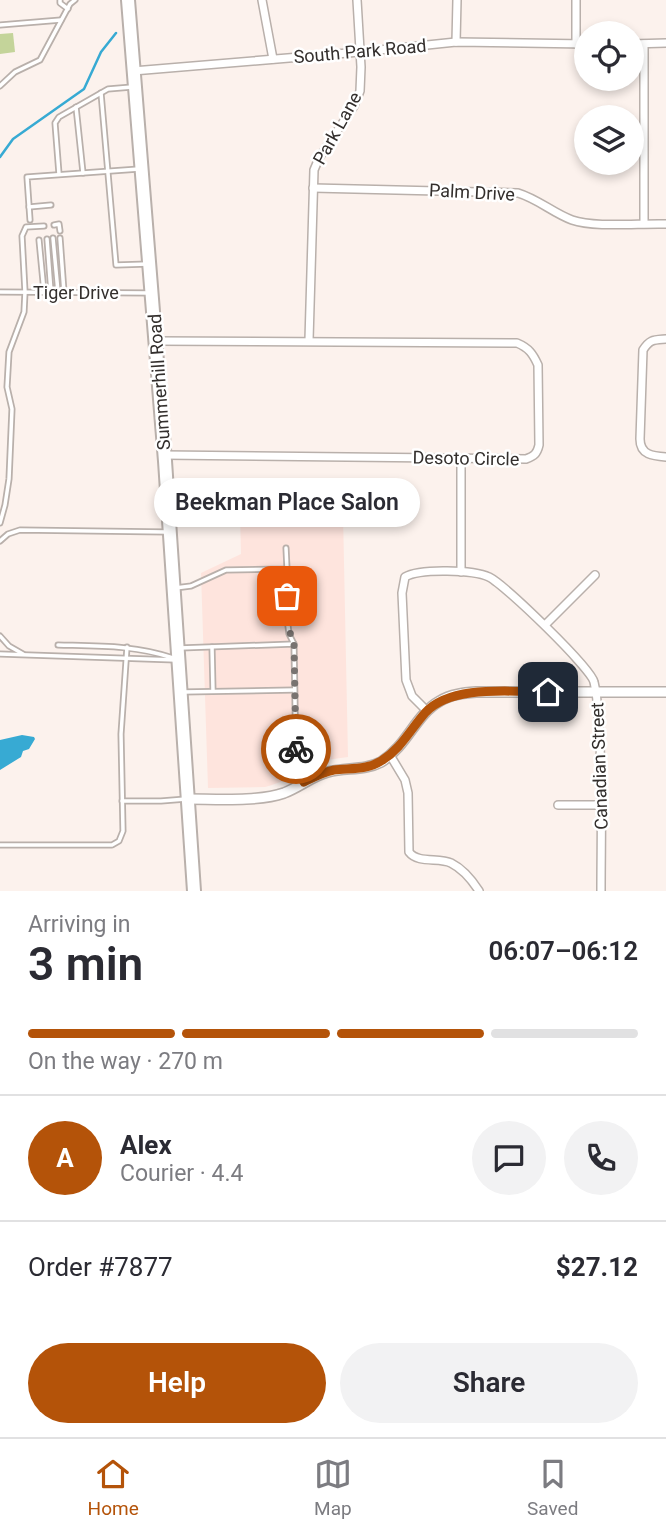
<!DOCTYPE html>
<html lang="en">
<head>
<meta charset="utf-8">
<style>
  body { margin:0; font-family:Roboto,sans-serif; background:#f2f2f3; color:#2b2b33; height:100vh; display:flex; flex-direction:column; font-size:26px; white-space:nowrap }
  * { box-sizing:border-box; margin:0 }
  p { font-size:23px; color:#7c7c81 }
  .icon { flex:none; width:38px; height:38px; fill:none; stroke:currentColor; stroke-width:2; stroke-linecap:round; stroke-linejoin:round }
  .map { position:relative; height:891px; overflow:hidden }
  .panel { display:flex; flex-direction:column; background:#fff; flex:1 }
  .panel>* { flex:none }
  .fabs { position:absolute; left:574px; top:21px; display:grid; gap:14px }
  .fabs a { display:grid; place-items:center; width:70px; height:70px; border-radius:50%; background:#fff; box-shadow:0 4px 10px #0003; font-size:35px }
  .pin { position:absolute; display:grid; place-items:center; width:60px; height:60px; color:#fff; margin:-30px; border-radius:14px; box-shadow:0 4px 10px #0006 }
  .courier { position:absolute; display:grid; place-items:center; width:70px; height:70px; margin:-35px; border:5px solid #b45309; border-radius:50%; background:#fff; color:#222; box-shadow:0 2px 9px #0007 }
  .bubble { position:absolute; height:49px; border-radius:24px; background:#fff; box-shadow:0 4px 10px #0003; font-size:23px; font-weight:600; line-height:49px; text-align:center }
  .summary em { font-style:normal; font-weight:600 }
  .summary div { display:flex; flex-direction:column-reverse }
  .summary { display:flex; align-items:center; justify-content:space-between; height:119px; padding:0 28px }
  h1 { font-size:46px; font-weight:600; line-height:52px }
  .bar { display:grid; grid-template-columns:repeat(4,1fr); gap:10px 7px; align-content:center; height:84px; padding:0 28px }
  .bar i { height:9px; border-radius:5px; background:#e1e1e2 }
  .bar .selected { background:#b45309 }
  .bar p { grid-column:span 4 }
  .line { display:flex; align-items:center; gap:18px; padding:0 28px; border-top:2px solid #e1e1e2 }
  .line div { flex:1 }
  .round { display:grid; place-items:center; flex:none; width:74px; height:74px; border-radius:37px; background:#f2f2f3 }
  .cta { display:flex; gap:14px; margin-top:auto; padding:14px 28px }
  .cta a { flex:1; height:80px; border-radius:42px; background:#b45309; color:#fff; font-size:28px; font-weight:600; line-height:80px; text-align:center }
  .cta a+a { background:#f2f2f3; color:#2b2b33 }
  .tabs { display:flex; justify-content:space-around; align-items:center; height:98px; border-top:2px solid #e1e1e2; background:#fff; font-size:19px; color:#7c7c81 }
  .tabs a { display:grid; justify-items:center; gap:4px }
  .tabs .selected { color:#b45309 }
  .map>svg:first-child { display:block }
</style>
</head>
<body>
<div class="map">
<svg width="666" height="891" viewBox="0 0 666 891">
  <rect width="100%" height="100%" fill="#fcf2ed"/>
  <polygon fill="#fee4dd" points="240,514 343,514 348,757 326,760 306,768 293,777 272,785 265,787 208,788 201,573 241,554"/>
  <polygon fill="#c4d49a" points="13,33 15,52 0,54 0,34"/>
  <polygon fill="#37aad3" points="22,735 34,737 35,739 29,749 23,751 21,757 0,770 0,740"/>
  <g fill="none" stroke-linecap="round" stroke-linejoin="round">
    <polyline stroke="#37aad3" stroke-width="2.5" points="0,157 13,139 84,89 101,52 116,33"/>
    <g stroke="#b9b0ab" stroke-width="7">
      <g id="service">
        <polyline points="60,0 60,3 68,9"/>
        <polyline points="0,25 61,20"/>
        <polyline points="0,86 15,72 40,60 70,4 75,0"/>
        <polyline points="101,93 116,265 148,264"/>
        <polyline points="76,107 83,173"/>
        <polyline points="59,174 55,123 59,117 108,89 132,87"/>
        <polyline points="29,207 51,205"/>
        <polyline points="30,220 27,177 139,169"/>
        <polyline points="54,225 59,224 60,231"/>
        <polyline points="53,238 58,292"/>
        <polyline points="60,238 64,292"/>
        <polyline points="47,239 51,292"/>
        <polyline points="39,240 44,292"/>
        <polyline points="0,292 150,293"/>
        <polyline points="0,523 5,505 9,479 12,409 7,387 9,352 24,312 25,292 22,236 26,227 44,226"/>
        <polyline points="0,541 8,534 20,530 166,532"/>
        <polyline points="287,569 288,626 289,634 294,644"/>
        <polyline points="175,588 191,586 226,570 287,569 286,548"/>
        <polyline points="0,636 9,646 23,654"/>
        <path d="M 58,645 C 97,646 136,645 173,658"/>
        <polyline points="212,647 213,691"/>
        <polyline points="180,648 294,644 296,761 298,772 304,782"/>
        <polyline points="0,654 176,660"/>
        <polyline points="183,692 294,690"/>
        <polyline points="122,801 161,801 186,799"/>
        <polyline points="0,845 112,845 119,841 123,831 121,734 127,647"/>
      </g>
    </g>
    <g stroke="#b9b0ab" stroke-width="10">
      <g id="minor">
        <polyline points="262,0 273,59"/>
        <polyline points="456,42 457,0"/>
        <polyline points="576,44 576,0"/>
        <polyline points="632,44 666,43"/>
        <polyline points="133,71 360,52 456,42 586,44"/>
        <path d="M 313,188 L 518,193 C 538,199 553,213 572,220 C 595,228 640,223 666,224"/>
        <polyline points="644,223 644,44"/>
        <path d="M 666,339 C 654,340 650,339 643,350 L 640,439 C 640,455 653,456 666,457"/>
        <polyline points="309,340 314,170 319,158 354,106 360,91 361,67 357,0"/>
        <path d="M 156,341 L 517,343 C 529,348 533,354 538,365 L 539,445 C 537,454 534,456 526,459 L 164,455"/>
        <polyline points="461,572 461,458"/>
        <polyline points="545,625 595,575"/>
        <path d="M 427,711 L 412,696 L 406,680 L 402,593 L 405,577 C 420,568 474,570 489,577 C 505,585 591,668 594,682 C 598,698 598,715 599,730 C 603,784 601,838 601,891"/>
        <path d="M 390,755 L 405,780 L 408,793 L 409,852 C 418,864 439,857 451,863 C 463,869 472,880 479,891"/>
        <polyline points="558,805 602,805"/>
      </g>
    </g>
    <g stroke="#b9b0ab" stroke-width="12">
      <path id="tertiary" d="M 188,799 C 216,799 258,802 284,793 C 300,787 312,776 328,772 C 346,767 364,771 381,762 C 408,745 415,715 440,701 C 451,694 465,693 477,692 L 666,692"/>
    </g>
    <g stroke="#b9b0ab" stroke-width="16">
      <polyline id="primary" points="128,0 165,461 194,891"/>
    </g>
    <use href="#service" stroke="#fff" stroke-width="3.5"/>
    <use href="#minor" stroke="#fff" stroke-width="7"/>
    <use href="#tertiary" stroke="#fff" stroke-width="9"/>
    <use href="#primary" stroke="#fff" stroke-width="12"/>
  </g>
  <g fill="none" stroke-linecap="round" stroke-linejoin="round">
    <polyline stroke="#797370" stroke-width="7" stroke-dasharray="0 12.6" points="287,596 288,626 294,645 296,749"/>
    <path stroke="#b45309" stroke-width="9" d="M 296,749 L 297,769 L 304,782 C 314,777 323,772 334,770 C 350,768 367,770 381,761 C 401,749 410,730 425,713 C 451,684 512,692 548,692"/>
  </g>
  <g text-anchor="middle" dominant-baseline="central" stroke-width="5" stroke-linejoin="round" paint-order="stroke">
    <g font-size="18" fill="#332f2d" stroke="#fff">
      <text transform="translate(360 51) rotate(-5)">South Park Road</text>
      <text transform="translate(337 128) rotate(-61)">Park Lane</text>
      <text transform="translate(472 192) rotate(3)">Palm Drive</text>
      <text x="76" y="292">Tiger Drive</text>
      <text transform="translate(159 382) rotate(-94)">Summerhill Road</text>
      <text transform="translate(466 458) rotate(1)">Desoto Circle</text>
      <text transform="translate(599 766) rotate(-92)">Canadian Street</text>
    </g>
  </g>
</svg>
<div class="fabs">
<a><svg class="icon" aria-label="locate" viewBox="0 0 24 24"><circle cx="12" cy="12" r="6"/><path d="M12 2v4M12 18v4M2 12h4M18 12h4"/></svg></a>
<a><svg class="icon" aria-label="layers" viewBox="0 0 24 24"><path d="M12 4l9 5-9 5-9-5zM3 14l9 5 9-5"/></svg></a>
</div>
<div class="pin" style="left:287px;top:596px;background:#ea580c"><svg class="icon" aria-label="bag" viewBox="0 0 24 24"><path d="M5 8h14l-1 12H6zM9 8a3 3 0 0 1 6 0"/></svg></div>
<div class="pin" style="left:548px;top:692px;background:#1f2937"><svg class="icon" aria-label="home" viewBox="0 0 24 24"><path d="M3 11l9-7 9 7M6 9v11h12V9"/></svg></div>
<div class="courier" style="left:296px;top:749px"><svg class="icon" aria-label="bike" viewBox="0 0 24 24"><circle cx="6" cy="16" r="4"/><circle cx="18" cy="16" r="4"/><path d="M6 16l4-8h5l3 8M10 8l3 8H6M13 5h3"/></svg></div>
<div class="bubble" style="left:154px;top:478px;width:266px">Beekman Place Salon</div>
</div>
<section class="panel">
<div class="summary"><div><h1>3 min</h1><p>Arriving in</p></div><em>06:07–06:12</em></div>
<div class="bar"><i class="selected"></i><i class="selected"></i><i class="selected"></i><i></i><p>On the way · 270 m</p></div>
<div class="line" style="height:126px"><b class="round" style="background:#b45309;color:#fff">A</b><div><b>Alex</b><p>Courier · 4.4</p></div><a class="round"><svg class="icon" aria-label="chat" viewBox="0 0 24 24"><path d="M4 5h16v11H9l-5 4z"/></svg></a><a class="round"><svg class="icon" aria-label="phone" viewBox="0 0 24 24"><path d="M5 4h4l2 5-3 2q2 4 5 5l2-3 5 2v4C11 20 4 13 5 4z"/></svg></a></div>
<div class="line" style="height:91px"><div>Order #7877</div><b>$27.12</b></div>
<div class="cta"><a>Help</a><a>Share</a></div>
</section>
<nav class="tabs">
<a class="selected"><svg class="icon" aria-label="home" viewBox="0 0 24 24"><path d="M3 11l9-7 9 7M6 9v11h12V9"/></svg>Home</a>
<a><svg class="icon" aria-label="map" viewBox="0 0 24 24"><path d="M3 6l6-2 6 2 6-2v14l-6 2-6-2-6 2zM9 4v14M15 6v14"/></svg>Map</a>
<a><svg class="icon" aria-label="saved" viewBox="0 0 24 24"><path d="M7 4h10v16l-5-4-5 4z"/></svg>Saved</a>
</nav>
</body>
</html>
